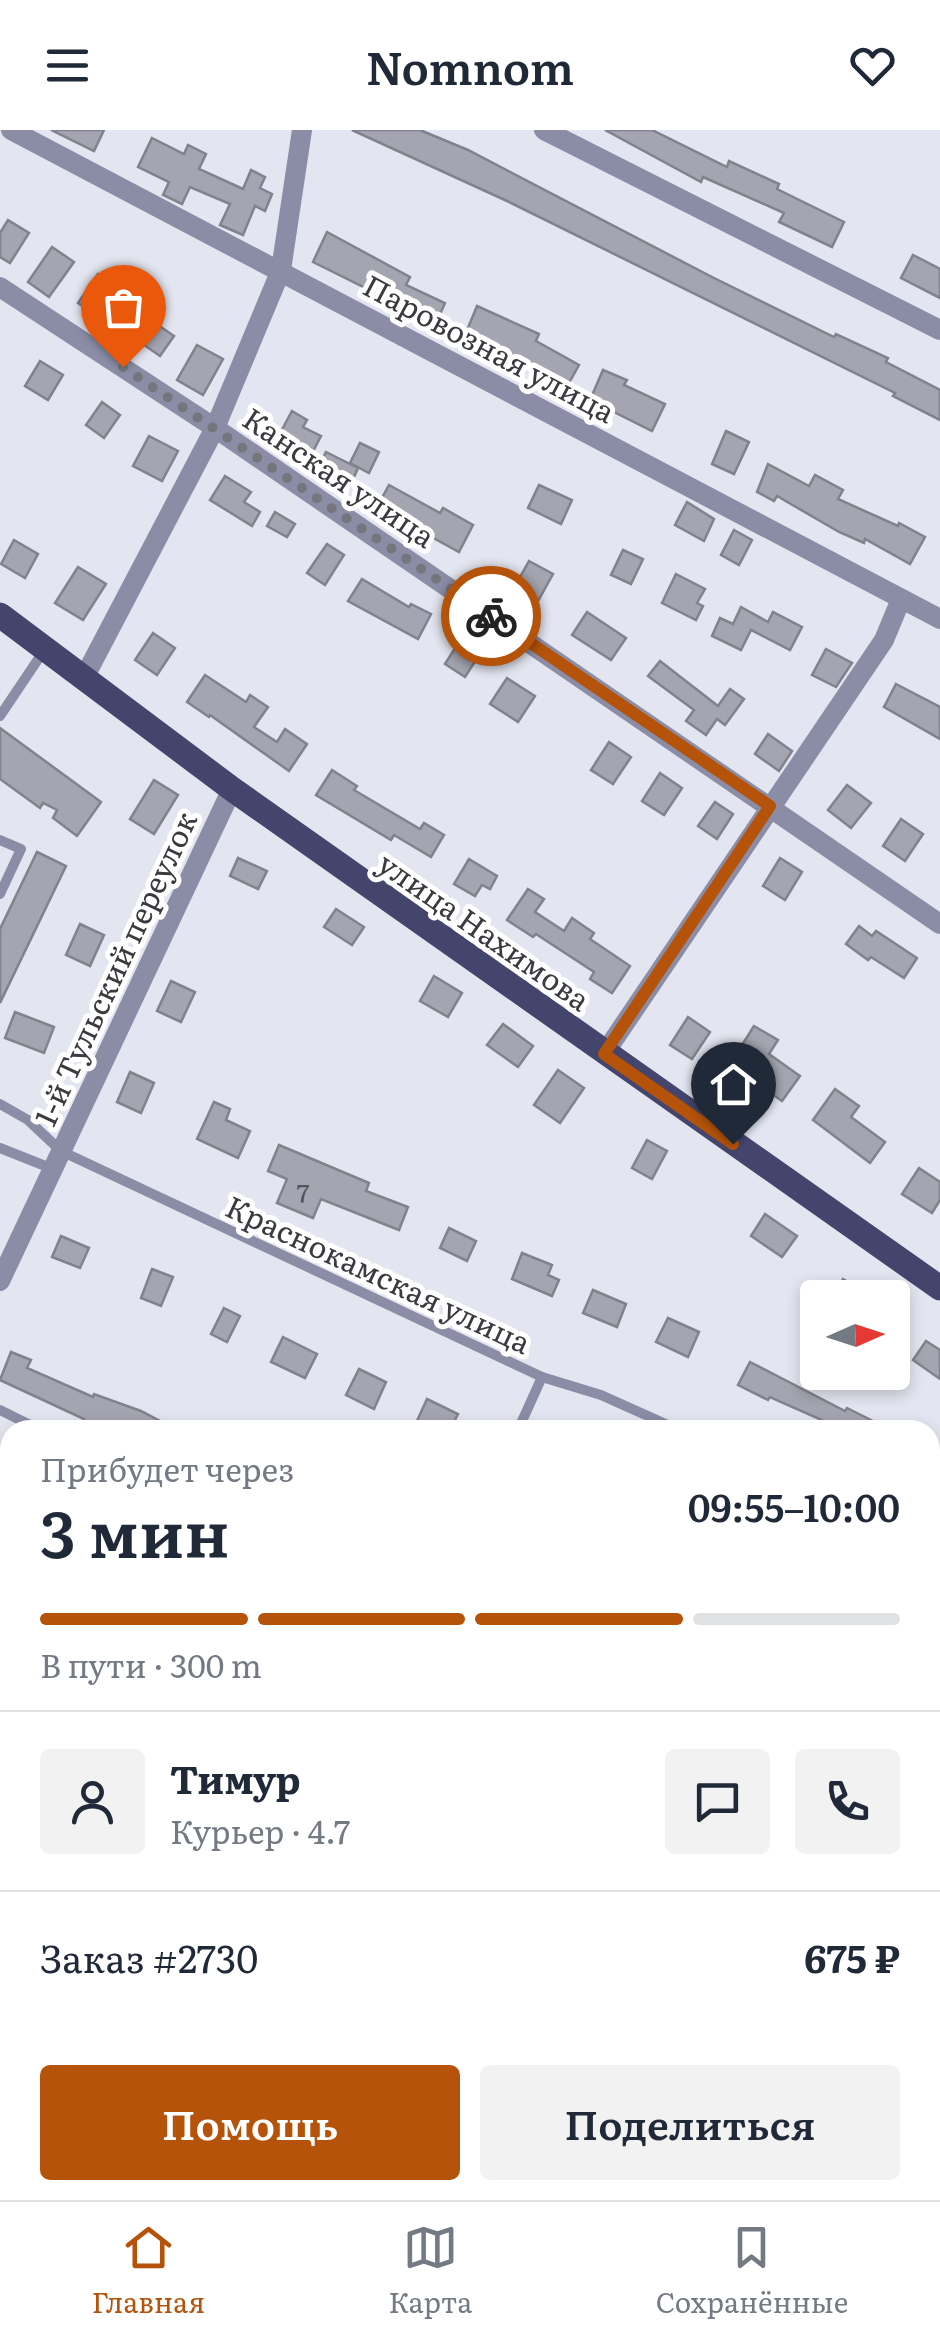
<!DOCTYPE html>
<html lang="ru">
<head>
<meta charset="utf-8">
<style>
  body { margin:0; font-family:Literata,serif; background:#f2f2f3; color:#1f2937; height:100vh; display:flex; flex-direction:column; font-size:38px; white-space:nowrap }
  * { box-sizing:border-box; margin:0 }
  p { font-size:32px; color:#747a83 }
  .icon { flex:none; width:55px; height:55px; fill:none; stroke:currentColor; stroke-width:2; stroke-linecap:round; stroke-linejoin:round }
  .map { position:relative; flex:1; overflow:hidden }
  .sheet { position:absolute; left:0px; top:1290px; width:940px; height:780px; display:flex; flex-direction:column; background:#fff; border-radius:30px 30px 0 0; box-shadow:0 5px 15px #0003 }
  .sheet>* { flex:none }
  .needle { width:65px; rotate:87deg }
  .tools { position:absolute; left:800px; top:1150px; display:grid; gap:20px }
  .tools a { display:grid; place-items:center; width:110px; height:110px; border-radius:10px; background:#fff; box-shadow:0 5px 15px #0003; font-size:50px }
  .pin { position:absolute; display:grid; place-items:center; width:85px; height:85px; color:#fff; margin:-102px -42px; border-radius:50% 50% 50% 0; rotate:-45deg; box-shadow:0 0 10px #0007 }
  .pin .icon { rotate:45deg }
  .courier { position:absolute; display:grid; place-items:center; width:100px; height:100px; margin:-50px; border:8px solid #b45309; border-radius:50%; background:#fff; color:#222; box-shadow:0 2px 12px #0007 }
  .summary em { font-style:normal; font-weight:600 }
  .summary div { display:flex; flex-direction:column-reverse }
  .summary { display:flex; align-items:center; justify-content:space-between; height:170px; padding:0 40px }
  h1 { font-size:65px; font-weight:600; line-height:75px }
  .bar { display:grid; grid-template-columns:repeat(4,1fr); gap:15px 10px; align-content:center; height:120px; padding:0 40px }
  .bar i { height:12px; border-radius:8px; background:#e0e1e3 }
  .bar .current { background:#b45309 }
  .bar p { grid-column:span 4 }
  .line { display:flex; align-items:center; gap:25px; padding:0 40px; border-top:2px solid #e0e1e3 }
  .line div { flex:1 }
  .round { display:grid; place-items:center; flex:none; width:105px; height:105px; border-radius:10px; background:#f2f2f3 }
  .primary-button { display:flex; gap:20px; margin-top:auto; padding:20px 40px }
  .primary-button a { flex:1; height:115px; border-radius:10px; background:#b45309; color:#fff; font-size:40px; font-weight:600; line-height:115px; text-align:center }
  .primary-button a+a { background:#f2f2f3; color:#1f2937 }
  header { display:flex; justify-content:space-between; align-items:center; height:130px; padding:0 40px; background:#fff; font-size:45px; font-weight:600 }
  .tab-bar { display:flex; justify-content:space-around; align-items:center; height:140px; border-top:2px solid #e0e1e3; background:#fff; font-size:28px; color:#747a83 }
  .tab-bar a { display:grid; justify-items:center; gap:5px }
  .tab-bar .current { color:#b45309 }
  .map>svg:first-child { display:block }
</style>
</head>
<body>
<header><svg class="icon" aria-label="menu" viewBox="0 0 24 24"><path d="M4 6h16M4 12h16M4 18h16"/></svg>Nomnom<svg class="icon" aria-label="heart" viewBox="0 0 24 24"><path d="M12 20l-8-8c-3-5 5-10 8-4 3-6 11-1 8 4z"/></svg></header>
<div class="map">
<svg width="940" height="2070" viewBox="0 0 940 2070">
  <rect width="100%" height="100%" fill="#e3e5f0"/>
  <g fill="#a4a5b0" stroke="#81828c" stroke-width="2.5">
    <polygon points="51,0 104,0 94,21"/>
    <polygon points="352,0 420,0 468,20 712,147 834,207 836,204 888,228 886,232 940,260 940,290 893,266 895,263 507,71"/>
    <polygon points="605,0 652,0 727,37 729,31 779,54 777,59 844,92 832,117 779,92 784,83 703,47 701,52"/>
    <polygon points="152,8 184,24 188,15 206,24 199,39 243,59 251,40 265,47 260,58 272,64 265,81 255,76 243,105 220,95 230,74 190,57 182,74 163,65 169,52 138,37"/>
    <polygon points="8,90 29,103 10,133 0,127 0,103"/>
    <polygon points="327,102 410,147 406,155 445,173 436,193 313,132"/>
    <polygon points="52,117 74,132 49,167 28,152"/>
    <polygon points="913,125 940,139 940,168 901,148"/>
    <polygon points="98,144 122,160 101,189 78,173"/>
    <polygon points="477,176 539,204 536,211 579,235 565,260 544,248 547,242 465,205"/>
    <polygon points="141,183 174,206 160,226 127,203"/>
    <polygon points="197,215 223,229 203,265 177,250"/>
    <polygon points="40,231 63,245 48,270 25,256"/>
    <polygon points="603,240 627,250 624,255 665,274 652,301 590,270"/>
    <polygon points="102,272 120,285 104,308 86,295"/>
    <polygon points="292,281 307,290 303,297 321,306 310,327 277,309"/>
    <polygon points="726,301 749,312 734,344 712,334"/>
    <polygon points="149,306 178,321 162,351 133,336"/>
    <polygon points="360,313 379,322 369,343 350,333"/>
    <polygon points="326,322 358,338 351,354 318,338"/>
    <polygon points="768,334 809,356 815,345 843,360 838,369 898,396 899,393 925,407 910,434 865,409 864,413 839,402 777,366 774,371 757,362"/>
    <polygon points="225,346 251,362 244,372 260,382 252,396 210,370"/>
    <polygon points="389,355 440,383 443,378 473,395 459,422 377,377"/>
    <polygon points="539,355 572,370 561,394 528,378"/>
    <polygon points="687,372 714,389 704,411 675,395"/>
    <polygon points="275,382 295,394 287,407 267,396"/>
    <polygon points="734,400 752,410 739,435 721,425"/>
    <polygon points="14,410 38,424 25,448 1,434"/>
    <polygon points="327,414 344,425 325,455 307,443"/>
    <polygon points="623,420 643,429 631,454 611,445"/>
    <polygon points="529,431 553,444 538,471 514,458"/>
    <polygon points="78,437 106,454 83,490 55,473"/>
    <polygon points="676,444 705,459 697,473 703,476 696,490 662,473"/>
    <polygon points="362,449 409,477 411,474 431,484 418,509 348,471"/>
    <polygon points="741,477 768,492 773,482 802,497 790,520 751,500 741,520 712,506 720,488 733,494"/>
    <polygon points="587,482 626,508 611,530 572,505"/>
    <polygon points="153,503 175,518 157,545 135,530"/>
    <polygon points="461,509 481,522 465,547 445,534"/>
    <polygon points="826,519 852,533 836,557 812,545"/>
    <polygon points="660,531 718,576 730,559 744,569 725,595 717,589 706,605 686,591 694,580 648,546"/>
    <polygon points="205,545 246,572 250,565 268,577 254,597 277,612 285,599 307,614 289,641 210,585 209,587 187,572"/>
    <polygon points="507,548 535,566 518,592 490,574"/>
    <polygon points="896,554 940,577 940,609 884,577"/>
    <polygon points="0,598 101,672 77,706 53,688 57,680 43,673 40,678 0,649"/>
    <polygon points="768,604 792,621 779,641 755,624"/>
    <polygon points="609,612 631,627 613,654 591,640"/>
    <polygon points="332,640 357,656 354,660 420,699 424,693 444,705 431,727 394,705 391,710 316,665"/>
    <polygon points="660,643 682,658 664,685 642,671"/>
    <polygon points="154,650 178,665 154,704 130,689"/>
    <polygon points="847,655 871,673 851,698 828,680"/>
    <polygon points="715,672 733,684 717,709 698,696"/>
    <polygon points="901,689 923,704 905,731 883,716"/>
    <polygon points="37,722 66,736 0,873 0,799"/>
    <polygon points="238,728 267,741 258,759 230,746"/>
    <polygon points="780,728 802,742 785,770 763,756"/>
    <polygon points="469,729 497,746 490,759 482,755 475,766 454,754"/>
    <polygon points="528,759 544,769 535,782 564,801 572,788 594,803 590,809 630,836 612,863 590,849 594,842 536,804 533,807 507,790"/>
    <polygon points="336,779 364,797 352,815 324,797"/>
    <polygon points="80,794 104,805 90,836 66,825"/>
    <polygon points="859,796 872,806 876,801 917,828 904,848 871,827 868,830 846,814"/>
    <polygon points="434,846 462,863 448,887 420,871"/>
    <polygon points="171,851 195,862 181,892 157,881"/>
    <polygon points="15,882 54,897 44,923 5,908"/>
    <polygon points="688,887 710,902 692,929 670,915"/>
    <polygon points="503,894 533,916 518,937 487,915"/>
    <polygon points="754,896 778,910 769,924 800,946 782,971 752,950 746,960 723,945"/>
    <polygon points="558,940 584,958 560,993 534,975"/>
    <polygon points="130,942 154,953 141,983 117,972"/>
    <polygon points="835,959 859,976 851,987 885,1012 870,1033 813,990"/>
    <polygon points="214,972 230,979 226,990 250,1001 238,1028 197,1009"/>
    <polygon points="647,1010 667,1021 652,1049 632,1038"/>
    <polygon points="279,1015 369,1053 366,1061 408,1077 399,1100 321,1069 313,1088 277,1073 287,1049 268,1041"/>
    <polygon points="919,1038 940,1052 940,1070 932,1083 902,1064"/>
    <polygon points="765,1084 797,1106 782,1127 751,1106"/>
    <polygon points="449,1098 476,1111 467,1131 440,1118"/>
    <polygon points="61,1106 89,1118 80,1138 52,1127"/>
    <polygon points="522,1123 552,1135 548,1145 559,1150 552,1166 512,1149"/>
    <polygon points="152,1139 173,1147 161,1176 141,1168"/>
    <polygon points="843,1149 874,1168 832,1168"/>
    <polygon points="593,1160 626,1174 617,1197 583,1183"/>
    <polygon points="224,1178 240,1186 227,1212 211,1204"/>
    <polygon points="668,1188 699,1202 688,1227 656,1212"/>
    <polygon points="283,1207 317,1224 305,1248 271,1232"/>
    <polygon points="926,1211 940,1220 940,1249 913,1230"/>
    <polygon points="11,1222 31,1230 27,1238 93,1267 94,1264 141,1281 177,1300 101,1300 82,1292 84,1289 0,1250"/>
    <polygon points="750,1232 845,1281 847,1278 891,1300 844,1300 770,1267 768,1270 738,1255"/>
    <polygon points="359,1239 386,1252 374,1279 346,1265"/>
    <polygon points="427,1269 458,1284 450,1300 435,1300 417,1291"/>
  </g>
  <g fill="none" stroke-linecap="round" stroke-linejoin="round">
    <g stroke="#8a8da5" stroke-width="10">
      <polyline points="0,586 45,519"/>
      <polyline points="0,710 21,719 0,764"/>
      <polyline points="0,974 28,990 61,1021 542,1247 601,1265 679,1300"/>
      <polyline points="0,1018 53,1039"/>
      <polyline points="0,1280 40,1300"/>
      <polyline points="518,1300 542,1247"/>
      <polyline points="930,1419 940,1423"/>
      <polyline points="0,1428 10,1407"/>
      <polyline points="930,1689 940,1688"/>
      <polyline points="0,1784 10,1788"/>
      <polyline points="930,1866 940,1864"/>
      <polyline points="930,1984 940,1979"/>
      <polyline points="651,2060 671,2070"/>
      <polyline points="872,2070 878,2060"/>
    </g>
    <g stroke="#8a8da5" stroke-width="20">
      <polyline points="11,0 940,489"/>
      <polyline points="544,0 940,200"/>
      <polyline points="0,157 215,298 940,794"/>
      <polyline points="85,546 215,298 281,140 302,0"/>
      <polyline points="604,924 884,510 901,469"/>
      <polyline points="0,1151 232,659"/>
      <polyline points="53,2070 58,2060"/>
      <polyline points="247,2070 251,2060"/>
    </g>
    <g stroke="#606384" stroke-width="20">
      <polyline points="0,1903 10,1908"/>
      <polyline points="319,2060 339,2070"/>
    </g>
    <polyline stroke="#43456d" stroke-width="25" points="0,485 232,659 940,1158"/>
  </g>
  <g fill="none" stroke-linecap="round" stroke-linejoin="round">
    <polyline stroke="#75767d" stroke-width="10" stroke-dasharray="0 18" points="123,237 491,486"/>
    <polyline stroke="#b45309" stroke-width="12" points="491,486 770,676 604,924 733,1014"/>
  </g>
  <g text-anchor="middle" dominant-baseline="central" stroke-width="10" stroke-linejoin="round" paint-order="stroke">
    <g font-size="25" fill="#54555b">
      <text x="303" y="1061">7</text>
    </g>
    <g font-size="30" fill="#3a3a3f" stroke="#fff">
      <text transform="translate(490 217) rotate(28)">Паровозная улица</text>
      <text transform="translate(340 346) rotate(34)">Канская улица</text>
      <text transform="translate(485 800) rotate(35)">улица Нахимова</text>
      <text transform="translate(114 838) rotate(-65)">1-й Тульский переулок</text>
      <text transform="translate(379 1143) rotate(25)">Краснокамская улица</text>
    </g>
  </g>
</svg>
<div class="tools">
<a><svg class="needle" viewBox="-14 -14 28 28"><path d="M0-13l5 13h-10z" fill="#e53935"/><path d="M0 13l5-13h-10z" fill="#747a83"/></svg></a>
</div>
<div class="pin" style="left:123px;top:237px;background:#ea580c"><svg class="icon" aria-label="bag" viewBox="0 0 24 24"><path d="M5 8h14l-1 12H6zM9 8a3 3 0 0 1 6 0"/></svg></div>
<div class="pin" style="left:733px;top:1014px;background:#1f2937"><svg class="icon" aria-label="home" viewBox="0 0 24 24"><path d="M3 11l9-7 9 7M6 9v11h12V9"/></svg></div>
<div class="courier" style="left:491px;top:486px"><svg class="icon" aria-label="bike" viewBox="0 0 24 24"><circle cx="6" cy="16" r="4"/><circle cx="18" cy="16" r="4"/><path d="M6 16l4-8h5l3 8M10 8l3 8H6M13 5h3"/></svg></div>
<section class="sheet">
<div class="summary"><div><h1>3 мин</h1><p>Прибудет через</p></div><em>09:55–10:00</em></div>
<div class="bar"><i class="current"></i><i class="current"></i><i class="current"></i><i></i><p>В пути · 300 m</p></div>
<div class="line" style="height:180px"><a class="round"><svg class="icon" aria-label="person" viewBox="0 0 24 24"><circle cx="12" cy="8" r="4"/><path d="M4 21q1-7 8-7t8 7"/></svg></a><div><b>Тимур</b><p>Курьер · 4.7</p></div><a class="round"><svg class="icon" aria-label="chat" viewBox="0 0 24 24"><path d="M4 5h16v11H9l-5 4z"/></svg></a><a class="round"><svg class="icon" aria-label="phone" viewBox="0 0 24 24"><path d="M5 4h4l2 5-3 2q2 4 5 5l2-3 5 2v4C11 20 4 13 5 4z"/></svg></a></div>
<div class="line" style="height:130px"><div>Заказ #2730</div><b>675 ₽</b></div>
<div class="primary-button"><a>Помощь</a><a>Поделиться</a></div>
</section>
</div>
<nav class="tab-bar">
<a class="current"><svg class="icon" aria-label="home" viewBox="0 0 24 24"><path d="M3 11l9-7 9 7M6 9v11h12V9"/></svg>Главная</a>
<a><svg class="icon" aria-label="map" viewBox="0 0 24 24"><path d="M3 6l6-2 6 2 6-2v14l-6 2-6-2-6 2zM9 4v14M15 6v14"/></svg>Карта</a>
<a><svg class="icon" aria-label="saved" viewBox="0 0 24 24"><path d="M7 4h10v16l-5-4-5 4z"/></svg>Сохранённые</a>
</nav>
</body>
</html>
